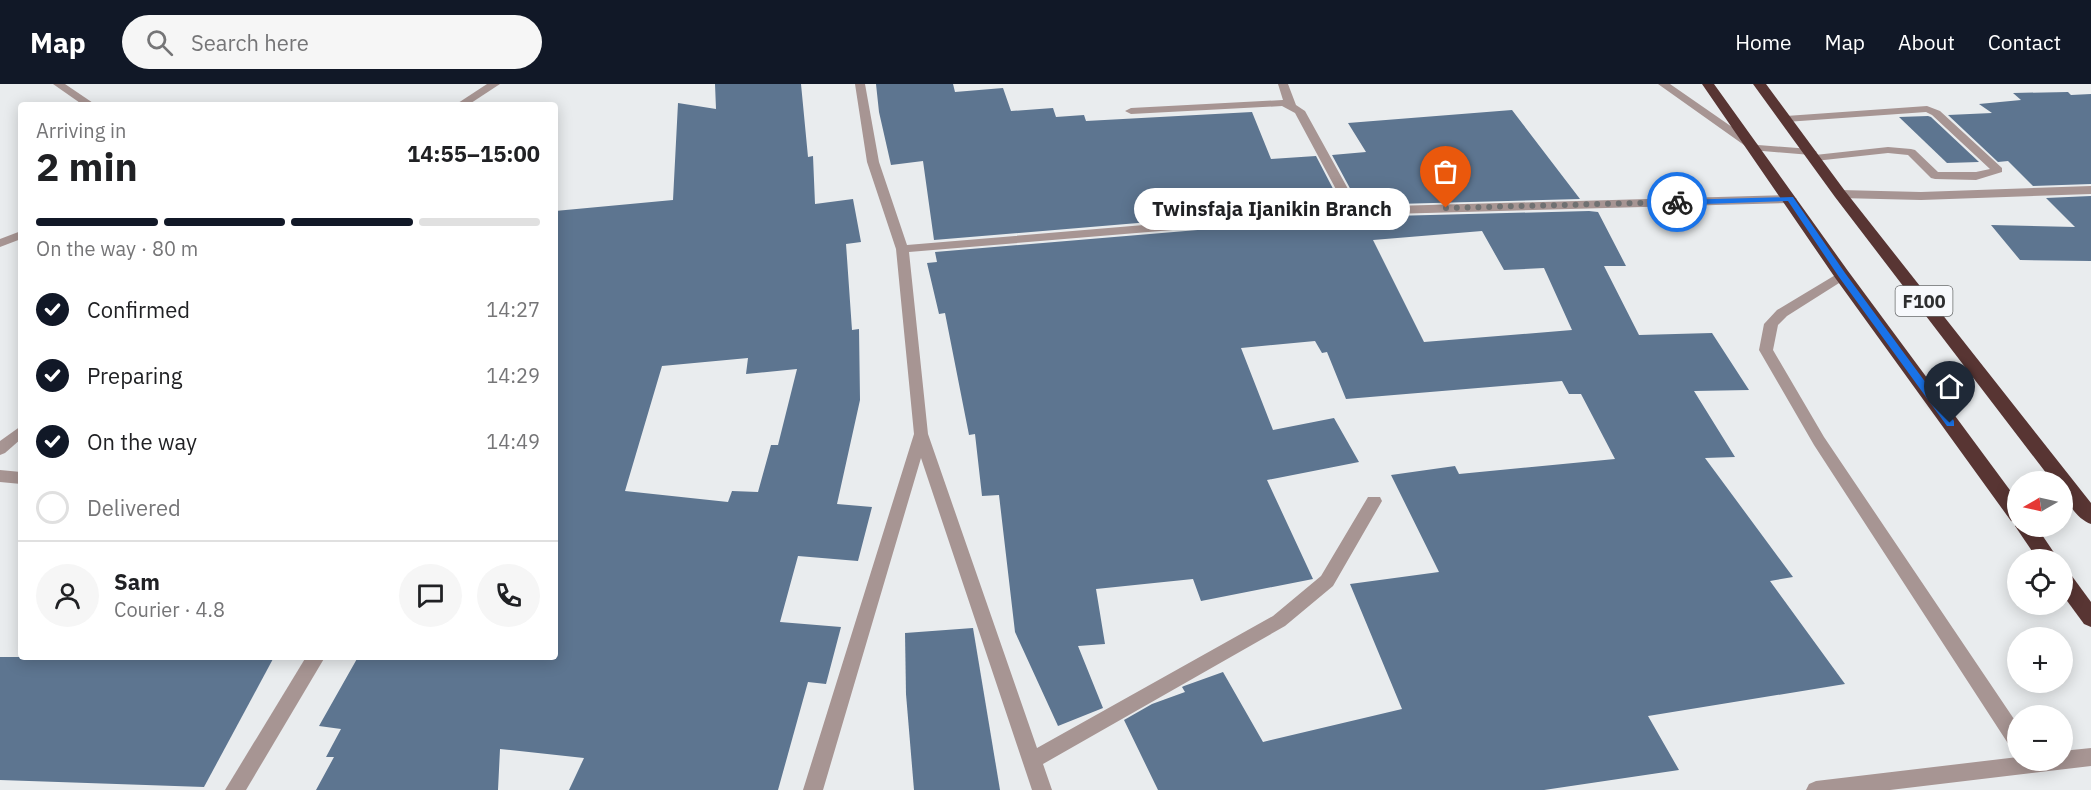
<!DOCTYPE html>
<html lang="en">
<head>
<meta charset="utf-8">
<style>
  body { margin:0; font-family:"IBM Plex Sans",sans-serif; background:#f6f6f6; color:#202124; height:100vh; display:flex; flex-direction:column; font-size:22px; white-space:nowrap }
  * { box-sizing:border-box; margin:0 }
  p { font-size:20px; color:#757577 }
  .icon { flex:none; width:33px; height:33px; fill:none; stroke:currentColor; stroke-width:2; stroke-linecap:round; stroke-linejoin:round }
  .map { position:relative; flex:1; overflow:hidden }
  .panel { position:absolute; left:18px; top:18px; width:540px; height:558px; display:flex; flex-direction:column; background:#fff; border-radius:6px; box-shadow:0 3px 15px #0003 }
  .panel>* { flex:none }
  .needle { width:39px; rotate:261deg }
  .controls { position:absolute; left:2007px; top:387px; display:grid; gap:12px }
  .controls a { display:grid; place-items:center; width:66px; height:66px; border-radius:50%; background:#fff; box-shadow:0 3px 15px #0003; font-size:30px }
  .pin { position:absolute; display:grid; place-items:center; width:51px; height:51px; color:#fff; margin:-62px -26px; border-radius:50% 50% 50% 0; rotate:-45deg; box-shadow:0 0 6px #0007 }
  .pin .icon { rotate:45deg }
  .courier { position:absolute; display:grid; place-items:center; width:60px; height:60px; margin:-30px; border:4px solid #1a73e8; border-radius:50%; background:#fff; color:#222; box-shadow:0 2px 8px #0007 }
  .bubble { position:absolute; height:42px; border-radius:21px; background:#fff; box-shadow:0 3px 15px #0003; font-size:20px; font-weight:700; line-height:42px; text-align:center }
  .head em { font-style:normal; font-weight:700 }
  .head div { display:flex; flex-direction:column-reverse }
  .head { display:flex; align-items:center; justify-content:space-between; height:102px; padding:0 18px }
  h1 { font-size:39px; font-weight:700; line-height:45px }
  .bar { display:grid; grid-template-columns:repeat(4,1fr); gap:9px 6px; align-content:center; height:72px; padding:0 18px }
  .bar i { height:8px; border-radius:4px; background:#e0e0e0 }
  .bar .current { background:#111827 }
  .bar p { grid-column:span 4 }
  .line { display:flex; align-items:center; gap:15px; padding:0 18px; border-top:2px solid #e0e0e0 }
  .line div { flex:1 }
  .round { display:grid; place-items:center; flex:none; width:63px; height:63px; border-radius:32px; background:#f6f6f6 }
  ol { padding:0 18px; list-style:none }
  li { display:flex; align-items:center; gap:18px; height:66px }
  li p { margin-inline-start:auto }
  li .icon { padding:6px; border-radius:50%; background:#111827; color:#fff; stroke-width:4 }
  li:last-child { color:#757577 }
  li i { width:33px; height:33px; border:3px solid #e0e0e0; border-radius:50% }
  header { display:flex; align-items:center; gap:36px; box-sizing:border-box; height:84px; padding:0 30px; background:#111827; color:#fff }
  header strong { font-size:28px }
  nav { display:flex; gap:33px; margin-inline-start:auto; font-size:21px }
  .search { width:420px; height:54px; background:#f6f6f6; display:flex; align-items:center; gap:15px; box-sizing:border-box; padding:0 21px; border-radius:33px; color:#757577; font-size:22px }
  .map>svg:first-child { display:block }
</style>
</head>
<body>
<header>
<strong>Map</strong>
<div class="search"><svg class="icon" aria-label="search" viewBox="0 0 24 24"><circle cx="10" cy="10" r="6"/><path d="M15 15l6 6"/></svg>Search here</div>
<nav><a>Home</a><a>Map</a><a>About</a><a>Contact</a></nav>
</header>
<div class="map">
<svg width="2091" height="706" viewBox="0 0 2091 706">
  <rect width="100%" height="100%" fill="#e9ecee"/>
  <g fill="#5d7590" fill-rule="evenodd">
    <path d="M 715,0 L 801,0 L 808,73 L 813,72 L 815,120 L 853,115 L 861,158 L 846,160 L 852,246 L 859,245 L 860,316 L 837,420 L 872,423 L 858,477 L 798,472 L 780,538 L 841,543 L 826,600 L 808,598 L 778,706 L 569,706 L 584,674 L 500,665 L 498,706 L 316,706 L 334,673 L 326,673 L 341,645 L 319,642 L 358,573 L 555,573 L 555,127 L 673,116 L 678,19 L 716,25 ZM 748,274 L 746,290 L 797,285 L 778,361 L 771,361 L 758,408 L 732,407 L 728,418 L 625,407 L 662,282 Z"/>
    <polygon points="876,0 953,0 955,8 1003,4 1011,27 1053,24 1056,33 1084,31 1086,37 1252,28 1271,75 1316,72 1342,122 934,156 923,77 891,81 879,28"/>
    <polygon points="2068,8 2071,11 2091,10 2091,100 2033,102 2008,77 1998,78 1948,31 1992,29 1979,20 2021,16 2013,9"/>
    <polygon points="1512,26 1580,115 1359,121 1332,71 1366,68 1348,39"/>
    <polygon points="1928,32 1931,33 1979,78 1947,79 1899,33"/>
    <polygon points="2091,112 2091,177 2020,176 1991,141 2075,143 2046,114"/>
    <path d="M 1589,127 L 1598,128 L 1626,182 L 1604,182 L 1639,251 L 1712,249 L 1749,306 L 1694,307 L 1735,373 L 1705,374 L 1793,493 L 1770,497 L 1845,600 L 1648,632 L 1679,686 L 1544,706 L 1158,706 L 1124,636 L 1152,620 L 1185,608 L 1182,603 L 1184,602 L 1223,588 L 1263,658 L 1402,625 L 1350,500 L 1439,488 L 1391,391 L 1455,382 L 1459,390 L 1615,375 L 1581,310 L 1569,310 L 1562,297 L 1346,315 L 1327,268 L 1322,269 L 1315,257 L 1241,264 L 1273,346 L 1334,334 L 1359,378 L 1267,396 L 1313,495 L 1201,517 L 1193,495 L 1096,505 L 1105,560 L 1078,562 L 1103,624 L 1058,642 L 1015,548 L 999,411 L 982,412 L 975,350 L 969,351 L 945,229 L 939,230 L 927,179 L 937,178 L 935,168 L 1354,133 ZM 1482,147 L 1504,186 L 1544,184 L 1572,246 L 1424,258 L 1373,156 Z"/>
    <polygon points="973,544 1000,706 914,706 906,610 905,549"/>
    <polygon points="0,573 274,573 204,703 0,696"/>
  </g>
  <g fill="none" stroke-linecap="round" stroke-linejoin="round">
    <g fill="#a79593" fill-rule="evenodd">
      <polygon points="1658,0 1670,0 1758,61 1811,65 1817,68 1811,71 1751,66"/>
      <polygon points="1927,22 1940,27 2002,84 2002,88 1976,96 1935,95 1931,94 1908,71 1888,69 1815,77 1809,74 1815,71 1888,63 1911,65 1915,66 1938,88 1976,88 1990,85 1932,31 1926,28 1786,38 1780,35 1786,32"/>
      <polygon points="1842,187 1847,188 1849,191 1847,194 1787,232 1778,241 1773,266 1824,353 2018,641 2018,666 2011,664 1814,361 1759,266 1764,240 1777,226"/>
    </g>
    <g fill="#a79593" fill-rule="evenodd">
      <polygon points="53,0 65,0 96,21 83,21"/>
      <polygon points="487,0 500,0 468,21 455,21"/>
      <polygon points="855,0 865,0 879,78 907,161 1346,124 1295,29 1282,22 1131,30 1125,27 1131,24 1283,16 1278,0 1288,0 1296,21 1305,27 1358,123 1791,111 1797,115 1791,119 1354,131 909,168 928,350 1037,664 1273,532 1321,492 1368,413 1380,413 1382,417 1333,502 1285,542 1043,680 1052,706 1032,706 921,374 823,706 803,706 914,350 896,165 867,78"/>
      <polygon points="2091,102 2091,110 1921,116 1840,114 1834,110 1840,106 1921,108"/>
      <polygon points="21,147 21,155 0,163 0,155"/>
      <polygon points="21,342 21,355 5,369 0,371 0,357"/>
      <polygon points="0,386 21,388 21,400 0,398"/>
      <polygon points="306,573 325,573 246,706 225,706"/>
      <polygon points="2091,664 2091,682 1890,706 1806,706 1809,700 1816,697 2018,673 2018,676 2062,676 2062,667"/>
    </g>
    <g fill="#583533" fill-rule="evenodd">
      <polygon points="1702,0 1714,0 1848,187 2018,417 2018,442 2036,442 2059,476 2038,476 2015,442 2017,439 2011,437 1836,195"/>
      <path d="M 1753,0 L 1766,0 L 1845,107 L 2091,419 L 2091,440 C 2076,435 2062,413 2062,398 L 2053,398 L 1835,113 Z"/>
      <polygon points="2062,486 2069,488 2091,518 2091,543 2084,540 2062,510"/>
    </g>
  </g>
  <polygon fill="#1a73e8" points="1793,113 1845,189 1954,337 1954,342 1947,342 1839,193 1788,117 1677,121 1673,118 1677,116"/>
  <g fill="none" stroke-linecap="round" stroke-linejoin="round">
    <polyline stroke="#6f7172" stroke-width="6" stroke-dasharray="0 10.8" points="1446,124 1677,118"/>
  </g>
  <g text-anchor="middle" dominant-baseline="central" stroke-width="6" stroke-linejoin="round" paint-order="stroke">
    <rect fill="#f7f9fc" stroke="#6a6c6d" stroke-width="1.5" x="1895.5" y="202" width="57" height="30" rx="4.5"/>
    <g font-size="18" font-weight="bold" fill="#2e2f30">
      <text x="1924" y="217">F100</text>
    </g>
  </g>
</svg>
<div class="controls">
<a><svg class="needle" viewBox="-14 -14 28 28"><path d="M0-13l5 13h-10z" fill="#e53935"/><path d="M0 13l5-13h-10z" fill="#757577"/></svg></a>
<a><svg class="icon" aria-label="locate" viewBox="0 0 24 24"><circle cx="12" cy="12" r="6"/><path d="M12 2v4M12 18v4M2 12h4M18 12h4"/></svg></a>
<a>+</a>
<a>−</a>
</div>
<div class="pin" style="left:1446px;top:124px;background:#ea580c"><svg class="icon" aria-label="bag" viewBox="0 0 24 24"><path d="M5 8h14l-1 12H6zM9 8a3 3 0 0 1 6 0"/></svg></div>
<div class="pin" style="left:1950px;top:339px;background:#1f2937"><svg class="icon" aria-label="home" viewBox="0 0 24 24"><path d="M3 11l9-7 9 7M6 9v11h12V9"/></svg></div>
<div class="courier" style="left:1677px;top:118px"><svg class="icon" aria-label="bike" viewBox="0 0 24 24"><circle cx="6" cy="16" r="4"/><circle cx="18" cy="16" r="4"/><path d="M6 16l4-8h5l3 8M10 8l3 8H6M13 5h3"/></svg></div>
<div class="bubble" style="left:1134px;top:104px;width:276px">Twinsfaja Ijanikin Branch</div>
<section class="panel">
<div class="head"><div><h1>2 min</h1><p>Arriving in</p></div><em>14:55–15:00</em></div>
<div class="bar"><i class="current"></i><i class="current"></i><i class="current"></i><i></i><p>On the way · 80 m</p></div>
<ol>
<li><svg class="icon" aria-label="check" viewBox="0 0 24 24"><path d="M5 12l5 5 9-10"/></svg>Confirmed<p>14:27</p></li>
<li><svg class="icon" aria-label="check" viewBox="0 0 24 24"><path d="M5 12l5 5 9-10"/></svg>Preparing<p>14:29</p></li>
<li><svg class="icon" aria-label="check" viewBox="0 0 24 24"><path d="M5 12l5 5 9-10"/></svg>On the way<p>14:49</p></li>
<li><i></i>Delivered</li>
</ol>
<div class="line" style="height:108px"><a class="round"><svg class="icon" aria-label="person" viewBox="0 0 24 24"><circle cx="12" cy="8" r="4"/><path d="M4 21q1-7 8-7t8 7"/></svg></a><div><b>Sam</b><p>Courier · 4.8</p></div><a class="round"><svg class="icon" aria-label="chat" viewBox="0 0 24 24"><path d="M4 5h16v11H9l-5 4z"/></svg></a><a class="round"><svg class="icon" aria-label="phone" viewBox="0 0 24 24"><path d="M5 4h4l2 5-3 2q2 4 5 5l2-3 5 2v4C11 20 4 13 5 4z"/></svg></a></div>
</section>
</div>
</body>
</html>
